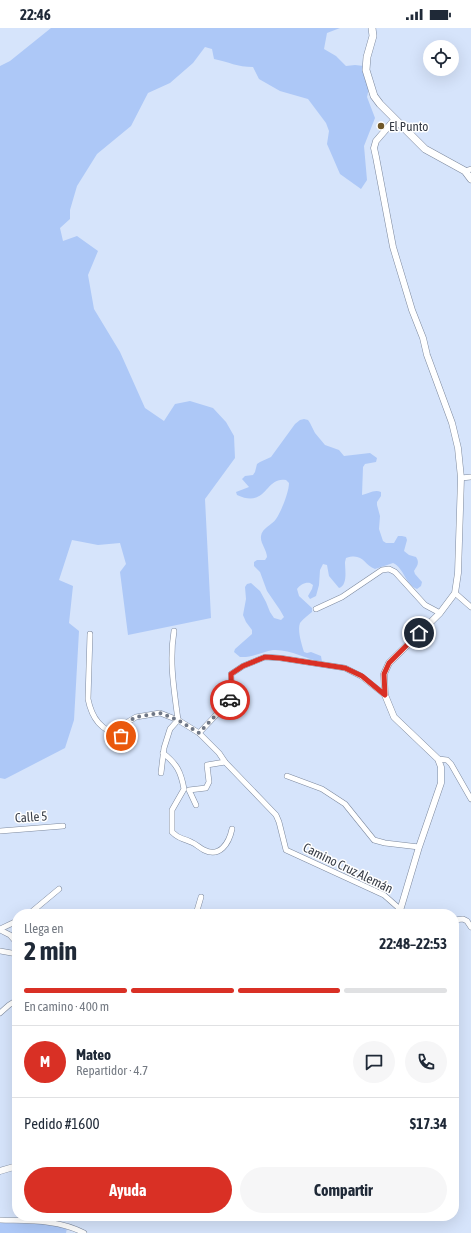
<!DOCTYPE html>
<html lang="es">
<head>
<meta charset="utf-8">
<style>
  body { margin:0; font-family:"Asap Condensed",sans-serif; background:#f6f6f7; color:#1f2937; height:100vh; display:flex; flex-direction:column; font-size:15px; white-space:nowrap }
  * { box-sizing:border-box; margin:0 }
  p { font-size:13px; color:#747a83 }
  .icon { flex:none; width:22px; height:22px; fill:none; stroke:currentColor; stroke-width:2; stroke-linecap:round; stroke-linejoin:round }
  .map { position:relative; flex:1; overflow:hidden }
  .drawer { position:absolute; left:12px; top:881px; width:447px; height:312px; display:flex; flex-direction:column; background:#fff; border-radius:16px; box-shadow:0 4px 16px #0002 }
  .drawer>* { flex:none }
  .tools { position:absolute; left:423px; top:12px; display:grid; gap:8px }
  .tools a { display:grid; place-items:center; width:36px; height:36px; border-radius:50%; background:#fff; box-shadow:0 4px 16px #0002; font-size:20px }
  .pin { position:absolute; display:grid; place-items:center; width:34px; height:34px; color:#fff; margin:-17px; border:2px solid #fff; border-radius:50%; box-shadow:0 1px 4px #0007 }
  .courier { position:absolute; display:grid; place-items:center; width:40px; height:40px; margin:-20px; border:3px solid #d93025; border-radius:50%; background:#fff; color:#222; box-shadow:0 1px 5px #0007 }
  .head em { font-style:normal; font-weight:700 }
  .head div { display:flex; flex-direction:column-reverse }
  .head { display:flex; align-items:center; justify-content:space-between; height:68px; padding:0 12px }
  h1 { font-size:26px; font-weight:700; line-height:30px }
  .bar { display:grid; grid-template-columns:repeat(4,1fr); gap:6px 4px; align-content:center; height:48px; padding:0 12px }
  .bar i { height:5px; border-radius:3px; background:#e0e1e3 }
  .bar .current { background:#d93025 }
  .bar p { grid-column:span 4 }
  .line { display:flex; align-items:center; gap:10px; padding:0 12px; border-top:1px solid #e0e1e3 }
  .line div { flex:1 }
  .round { display:grid; place-items:center; flex:none; width:42px; height:42px; border-radius:21px; background:#f6f6f7 }
  .action { display:flex; gap:8px; margin-top:auto; padding:8px 12px }
  .action a { flex:1; height:46px; border-radius:24px; background:#d93025; color:#fff; font-size:16px; font-weight:700; line-height:46px; text-align:center }
  .action a+a { background:#f6f6f7; color:#1f2937 }
  .status { display:flex; justify-content:space-between; align-items:center; height:28px; padding:0 20px; background:#fff; direction:ltr }
  .status svg { height:11px; fill:currentColor }
  .map>svg:first-child { display:block }
</style>
</head>
<body>
<div class="status"><b>22:46</b><svg viewBox="0 0 49 12"><path d="M0 12V9h3v3zM5 12V6h3v6zM10 12V3h3v9zM15 12V0h3v12zM26 1h20v11H26zM47 4h2v5h-2z"/></svg></div>
<div class="map">
<svg width="471" height="1205" viewBox="0 0 471 1205">
  <rect width="100%" height="100%" fill="#d6e4fb"/>
  <g fill="#adc8f7">
    <path d="M 51,0 L 340,0 L 327,5 L 324,21 L 336,28 L 346,38 L 355,37 L 364,38 L 369,60 L 367,69 L 375,90 L 364,118 L 367,152 L 361,161 L 340,146 L 327,116 L 329,103 L 326,95 L 308,71 L 280,63 L 259,51 L 253,39 C 237,39 229,34 214,31 L 212,21 L 205,19 L 193,35 L 170,55 L 148,65 L 131,98 L 97,126 L 77,158 L 70,182 L 70,191 L 60,200 L 63,213 L 77,208 L 98,223 L 88,247 L 94,281 L 120,324 L 145,380 L 164,393 L 175,376 L 190,373 L 213,380 L 226,394 L 234,408 L 235,430 L 205,471 L 211,590 L 128,607 L 120,544 L 126,536 L 120,515 L 98,517 L 72,512 L 59,552 L 73,558 L 69,595 L 79,603 L 74,692 L 65,720 L 5,751 L 0,750 L 0,38 L 10,33 Z"/>
    <path d="M 304,391 L 308,392 L 310,395 L 315,405 L 325,417 L 339,422 L 344,428 L 370,425 L 377,430 L 376,434 L 365,436 L 363,439 L 362,467 C 368,466 374,461 381,464 L 381,468 L 377,474 L 377,477 L 380,488 L 379,501 L 383,513 L 386,515 L 394,515 L 398,508 L 402,508 L 406,509 L 407,512 L 404,523 L 409,527 L 416,529 C 420,535 417,538 414,543 L 415,546 L 422,554 L 421,558 L 417,561 C 405,556 404,540 393,535 L 375,541 C 364,537 363,524 346,530 L 345,534 C 345,542 348,557 339,560 L 329,548 L 327,537 L 323,536 L 320,542 L 319,557 L 316,568 L 310,571 L 308,568 L 312,561 L 313,557 L 310,555 C 305,554 300,557 297,561 L 299,568 L 312,580 L 312,584 C 308,587 303,591 300,595 C 297,603 302,617 304,624 L 307,625 L 311,624 L 321,628 L 322,634 C 306,631 290,621 273,622 C 262,624 251,630 240,629 L 234,624 L 235,621 L 252,606 L 252,602 L 246,594 L 243,587 L 246,571 L 245,559 L 247,556 L 251,555 L 260,563 L 266,574 L 270,584 L 274,590 L 281,592 L 284,589 L 280,582 L 267,563 L 260,544 L 254,538 L 254,534 L 257,532 L 265,532 L 267,529 C 267,522 260,515 261,508 C 262,500 272,497 276,491 C 281,484 289,464 289,455 L 286,452 C 265,448 267,481 237,467 L 236,464 L 249,459 L 242,451 L 245,448 L 253,447 L 255,444 L 257,436 L 260,434 L 271,429 L 295,396 L 300,392 Z"/>
    <polygon points="0,1195 43,1196 67,1200 66,1205 0,1205"/>
  </g>
  <g fill="none" stroke-linecap="round" stroke-linejoin="round">
    <g stroke="#7d899e" stroke-width="6">
      <g id="minor">
        <polyline points="465,143 471,141"/>
        <polyline points="461,450 471,449"/>
        <polyline points="455,565 471,579"/>
        <polyline points="316,581 342,569 382,542 389,541 395,544 425,577 440,585"/>
        <path d="M 90,606 L 88,671 C 92,691 101,702 121,708 L 126,695 L 136,689 L 160,685 L 178,692 L 199,705 L 219,725 L 225,734 L 276,787 L 279,794 L 286,822 L 384,867 L 401,882"/>
        <polyline points="199,705 217,686 229,676 232,670 231,646 243,638 265,629 280,630 345,640 361,648 385,667"/>
        <path d="M 163,725 C 177,736 181,744 184,761 L 172,782 L 172,804 C 180,812 181,809 191,814 C 196,816 200,820 204,822 C 220,830 229,815 232,801"/>
        <polyline points="438,731 447,732 451,736 471,771"/>
        <path d="M 161,745 L 164,720 L 170,701 L 178,692 C 174,661 169,634 174,603"/>
        <polyline points="287,748 322,761 345,776 374,812 385,815 419,819"/>
        <polyline points="196,777 189,762 206,760 209,754 207,737 225,734"/>
        <polyline points="0,803 63,798"/>
        <polyline points="29,886 59,861"/>
        <polyline points="196,886 201,869"/>
        <polyline points="454,892 463,891 467,893 471,899"/>
        <polyline points="0,901 17,893"/>
        <polyline points="0,902 10,907 17,915"/>
        <polyline points="0,923 17,926"/>
        <polyline points="0,985 9,977 17,972"/>
        <path d="M 0,1192 C 28,1193 58,1191 84,1205"/>
      </g>
    </g>
    <g stroke="#7d899e" stroke-width="7">
      <g id="tertiary">
        <polyline points="395,91 376,113 374,120 376,129 393,219 412,282 423,310 427,327 452,395 458,420 461,450 458,545 455,565 440,585 389,635 384,646 385,667 394,689 438,731 441,739 441,755 419,819 399,886"/>
        <polyline points="0,1143 17,1138"/>
      </g>
    </g>
    <g stroke="#7d899e" stroke-width="8">
      <polyline id="secondary" points="372,0 373,8 367,29 366,42 374,68 380,76 425,121 465,143 471,151"/>
    </g>
    <use href="#minor" stroke="#fff" stroke-width="5"/>
    <use href="#tertiary" stroke="#fff" stroke-width="6"/>
    <use href="#secondary" stroke="#fff" stroke-width="7"/>
  </g>
  <g fill="none" stroke-linecap="round" stroke-linejoin="round">
    <polyline stroke="#6f7786" stroke-width="4" stroke-dasharray="0 7.2" points="121,708 126,695 136,689 160,685 178,692 199,705 217,686 229,676 230,672"/>
    <polyline stroke="#d93025" stroke-width="5" points="230,672 232,670 231,646 243,638 265,629 280,630 345,640 362,648 385,667 384,646 389,635 419,605"/>
  </g>
  <circle fill="#705829" stroke="#fff" stroke-width="1.5" cx="381" cy="98" r="4"/>
  <g text-anchor="middle" dominant-baseline="central" stroke-width="3" stroke-linejoin="round" paint-order="stroke">
    <g font-size="13" fill="#383d47" stroke="#fff" text-anchor="start">
      <text x="389" y="98">El Punto</text>
    </g>
    <g font-size="13" fill="#383d47" stroke="#fff">
      <text transform="translate(31 789) rotate(-4)">Calle 5</text>
      <text transform="translate(348 840) rotate(26)">Camino Cruz Alemán</text>
    </g>
  </g>
</svg>
<div class="tools">
<a><svg class="icon" aria-label="locate" viewBox="0 0 24 24"><circle cx="12" cy="12" r="6"/><path d="M12 2v4M12 18v4M2 12h4M18 12h4"/></svg></a>
</div>
<div class="pin" style="left:121px;top:708px;background:#ea580c"><svg class="icon" aria-label="bag" viewBox="0 0 24 24"><path d="M5 8h14l-1 12H6zM9 8a3 3 0 0 1 6 0"/></svg></div>
<div class="pin" style="left:419px;top:605px;background:#1f2937"><svg class="icon" aria-label="home" viewBox="0 0 24 24"><path d="M3 11l9-7 9 7M6 9v11h12V9"/></svg></div>
<div class="courier" style="left:230px;top:672px"><svg class="icon" aria-label="car" viewBox="0 0 24 24"><path d="M5 17H2v-5l4-1 3-4h7l3 4 3 1v5h-3M9 17h6M6 11h13"/><circle cx="7" cy="17" r="2"/><circle cx="17" cy="17" r="2"/></svg></div>
<section class="drawer">
<div class="head"><div><h1>2 min</h1><p>Llega en</p></div><em>22:48–22:53</em></div>
<div class="bar"><i class="current"></i><i class="current"></i><i class="current"></i><i></i><p>En camino · 400 m</p></div>
<div class="line" style="height:72px"><b class="round" style="background:#d93025;color:#fff">M</b><div><b>Mateo</b><p>Repartidor · 4.7</p></div><a class="round"><svg class="icon" aria-label="chat" viewBox="0 0 24 24"><path d="M4 5h16v11H9l-5 4z"/></svg></a><a class="round"><svg class="icon" aria-label="phone" viewBox="0 0 24 24"><path d="M5 4h4l2 5-3 2q2 4 5 5l2-3 5 2v4C11 20 4 13 5 4z"/></svg></a></div>
<div class="line" style="height:52px"><div>Pedido #1600</div><b>$17.34</b></div>
<div class="action"><a>Ayuda</a><a>Compartir</a></div>
</section>
</div>
</body>
</html>
